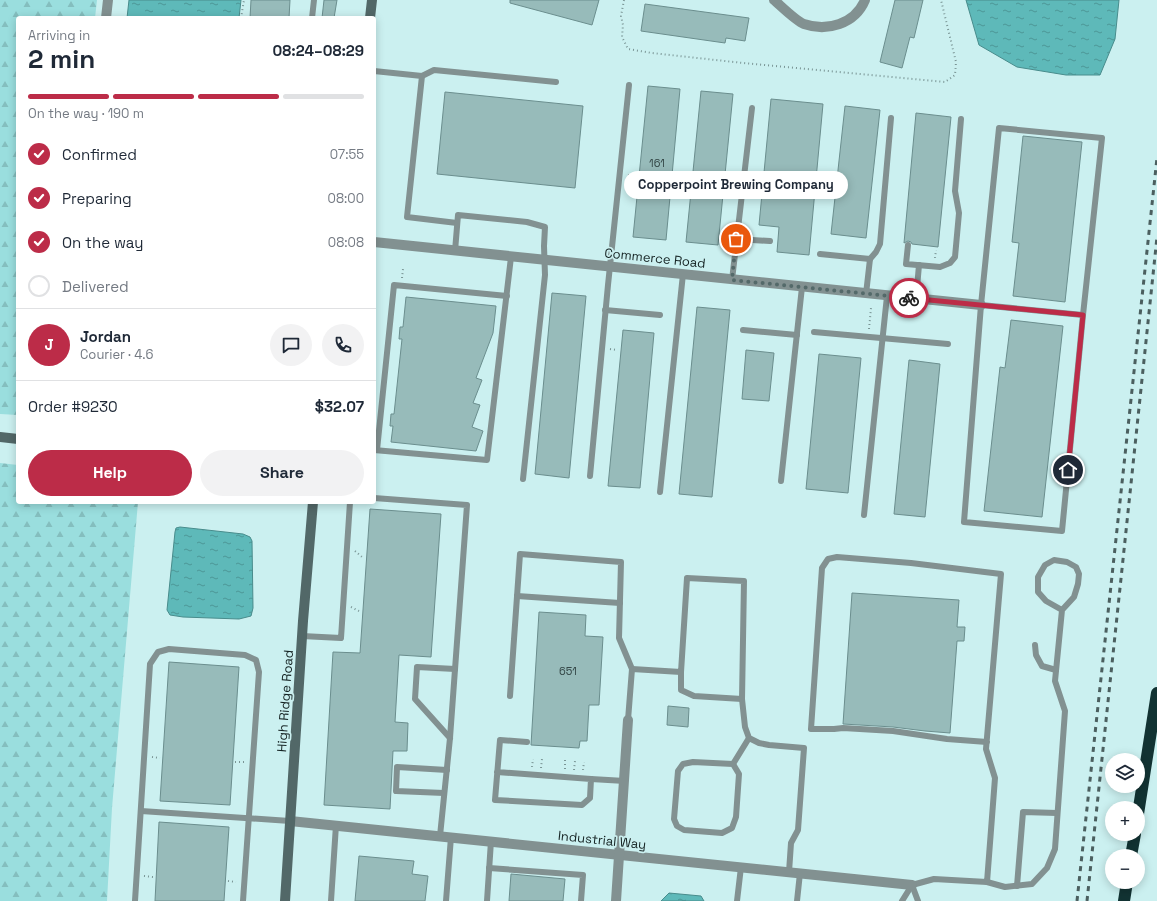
<!DOCTYPE html>
<html lang="en">
<head>
<meta charset="utf-8">
<style>
  body { margin:0; font-family:"Space Grotesk",sans-serif; background:#f2f2f3; color:#1f2937; height:100vh; display:flex; flex-direction:column; font-size:15px; white-space:nowrap }
  * { box-sizing:border-box; margin:0 }
  p { font-size:13px; color:#747a83 }
  .icon { flex:none; width:22px; height:22px; fill:none; stroke:currentColor; stroke-width:2; stroke-linecap:round; stroke-linejoin:round }
  .map { position:relative; flex:1; overflow:hidden }
  .sheet { position:absolute; left:16px; top:16px; width:360px; height:488px; display:flex; flex-direction:column; background:#fff; border-radius:4px; box-shadow:0 2px 10px #0003 }
  .sheet>* { flex:none }
  .controls { position:absolute; left:1105px; top:753px; display:grid; gap:8px }
  .controls a { display:grid; place-items:center; width:40px; height:40px; border-radius:50%; background:#fff; box-shadow:0 2px 10px #0003; font-size:20px }
  .pin { position:absolute; display:grid; place-items:center; width:34px; height:34px; color:#fff; margin:-17px; border:2px solid #fff; border-radius:50%; box-shadow:0 1px 4px #0007 }
  .courier { position:absolute; display:grid; place-items:center; width:40px; height:40px; margin:-20px; border:3px solid #bc2c48; border-radius:50%; background:#fff; color:#222; box-shadow:0 1px 5px #0007 }
  .bubble { position:absolute; height:28px; border-radius:14px; background:#fff; box-shadow:0 2px 10px #0003; font-size:13px; font-weight:700; line-height:28px; text-align:center }
  .summary em { font-style:normal; font-weight:700 }
  .summary div { display:flex; flex-direction:column-reverse }
  .summary { display:flex; align-items:center; justify-content:space-between; height:68px; padding:0 12px }
  h1 { font-size:26px; font-weight:700; line-height:30px }
  .bar { display:grid; grid-template-columns:repeat(4,1fr); gap:6px 4px; align-content:center; height:48px; padding:0 12px }
  .bar i { height:5px; border-radius:3px; background:#e0e1e3 }
  .bar .on { background:#bc2c48 }
  .bar p { grid-column:span 4 }
  .line { display:flex; align-items:center; gap:10px; padding:0 12px; border-top:1px solid #e0e1e3 }
  .line div { flex:1 }
  .round { display:grid; place-items:center; flex:none; width:42px; height:42px; border-radius:21px; background:#f2f2f3 }
  ol { padding:0 12px; list-style:none }
  li { display:flex; align-items:center; gap:12px; height:44px }
  li p { margin-inline-start:auto }
  li .icon { padding:4px; border-radius:50%; background:#bc2c48; color:#fff; stroke-width:4 }
  li:last-child { color:#747a83 }
  li i { width:22px; height:22px; border:2px solid #e0e1e3; border-radius:50% }
  .action { display:flex; gap:8px; margin-top:auto; padding:8px 12px }
  .action a { flex:1; height:46px; border-radius:24px; background:#bc2c48; color:#fff; font-size:16px; font-weight:700; line-height:46px; text-align:center }
  .action a+a { background:#f2f2f3; color:#1f2937 }
  .map>svg:first-child { display:block }
</style>
</head>
<body>
<div class="map">
<svg width="1157" height="901" viewBox="0 0 1157 901">
  <defs>
    <pattern id="forest-firs" width="22" height="20" patternUnits="userSpaceOnUse"><rect width="22" height="20" fill="#9adede"/><path d="M5 1l3.5 6h-7zM16 11l3.5 6h-7z" fill="#84bebe"/></pattern>
    <pattern id="water-ripples" width="26" height="14" patternUnits="userSpaceOnUse"><rect width="26" height="14" fill="#5eb9b9"/><path d="M2 4q2-2 4 0t4 0M15 11q2-2 4 0t4 0" fill="none" stroke="#4c9696"/></pattern>
  </defs>
  <rect width="100%" height="100%" fill="#cbf0f0"/>
  <g fill="url(#forest-firs)">
    <polygon points="0,0 97,0 95,18 18,18 18,415 0,414"/>
    <polygon points="0,463 18,465 18,502 138,502 112,808 107,901 0,901"/>
  </g>
  <g fill="url(#water-ripples)" stroke="#488c8c">
    <polygon points="129,0 241,0 239,18 127,18"/>
    <polygon points="966,0 1119,0 1115,39 1100,75 1066,75 1017,67 979,45"/>
    <polygon points="180,527 243,534 250,537 252,541 253,608 251,616 239,619 183,617 170,615 167,610 175,532 176,528"/>
    <polygon points="669,893 701,896 704,901 661,901"/>
  </g>
  <g fill="#97bbba" stroke="#6b8e8e">
    <polygon points="251,0 290,0 289,18 250,18"/>
    <polygon points="324,0 337,0 334,18 322,18"/>
    <polygon points="510,0 599,0 592,25 510,3"/>
    <polygon points="895,0 923,0 914,38 910,37 902,68 880,62"/>
    <polygon points="645,4 749,18 745,41 726,38 725,43 641,31"/>
    <polygon points="648,86 680,89 666,240 633,237"/>
    <polygon points="701,91 733,94 718,245 686,242"/>
    <polygon points="445,92 583,106 575,188 437,174"/>
    <polygon points="771,99 823,104 809,255 777,252 779,227 759,225"/>
    <polygon points="845,106 880,110 866,238 831,234"/>
    <polygon points="916,113 951,117 938,247 912,244 911,242 908,241 904,243"/>
    <polygon points="1023,136 1082,142 1065,302 1013,296 1019,243 1012,242"/>
    <polygon points="552,293 586,296 569,478 535,474"/>
    <polygon points="406,297 496,306 493,333 476,378 482,380 473,403 480,405 472,427 483,431 476,451 391,442 393,426 390,426 391,414 394,414 402,339 399,339 400,327 403,327"/>
    <polygon points="697,307 730,310 712,497 679,494"/>
    <polygon points="1011,320 1063,326 1042,517 984,511 1000,367 1005,368"/>
    <polygon points="623,330 654,333 640,488 608,486"/>
    <polygon points="746,350 774,353 769,401 742,399"/>
    <polygon points="819,354 861,358 848,493 806,489"/>
    <polygon points="909,360 940,364 925,517 894,514"/>
    <polygon points="370,509 441,514 431,657 399,655 395,722 408,723 407,751 393,751 390,809 324,805 333,652 360,653"/>
    <polygon points="852,593 959,600 957,627 965,627 964,641 957,641 950,733 925,731 893,727 843,724"/>
    <polygon points="539,612 586,615 585,636 603,637 599,705 589,705 587,741 580,741 579,748 531,745"/>
    <polygon points="169,662 239,667 230,805 160,801"/>
    <polygon points="668,706 689,708 688,727 667,725"/>
    <polygon points="159,822 229,827 224,901 155,901"/>
    <polygon points="359,856 414,861 412,874 428,876 425,901 355,901"/>
    <polygon points="511,874 565,879 563,901 509,901"/>
  </g>
  <g fill="none" stroke-linecap="round" stroke-linejoin="round">
    <g stroke="#7a9595" stroke-width="2" stroke-dasharray="1 3" stroke-linecap="butt">
      <polyline points="624,0 621,16 623,25 622,37 628,49 652,53 743,63 945,82 955,75 956,62 941,0"/>
      <polyline points="241,18 244,0"/>
      <polyline points="628,175 636,176"/>
      <polyline points="935,258 936,250"/>
      <polyline points="402,278 403,269"/>
      <polyline points="869,329 871,308"/>
      <polyline points="610,349 617,350"/>
      <polyline points="355,551 362,557"/>
      <polyline points="351,607 359,611"/>
      <polyline points="152,757 160,758"/>
      <polyline points="235,762 244,762"/>
      <polyline points="532,767 533,759"/>
      <polyline points="541,768 542,759"/>
      <polyline points="565,769 565,760"/>
      <polyline points="574,770 575,761"/>
      <polyline points="583,770 584,762"/>
      <polyline points="144,876 153,877"/>
      <polyline points="228,881 236,882"/>
    </g>
    <g stroke="#829191" stroke-width="6">
      <polyline points="312,18 314,0"/>
      <polyline points="374,71 422,76 407,217 457,223"/>
      <polyline points="422,76 434,70 556,82"/>
      <polyline points="736,239 770,241"/>
      <polyline points="908,245 906,264 940,267 950,263 955,257 959,213 955,191 961,119"/>
      <polyline points="455,251 458,215 527,222 545,227 544,246 545,275 523,479"/>
      <polyline points="820,254 870,259"/>
      <polyline points="732,280 752,108"/>
      <polyline points="866,294 870,259 876,252 880,244 891,118"/>
      <polyline points="916,299 919,265"/>
      <polyline points="981,305 1083,315 1062,531 964,522 981,305 999,128 1102,138 1083,315"/>
      <polyline points="605,310 660,315"/>
      <polyline points="743,330 797,335"/>
      <polyline points="814,332 948,344"/>
      <polyline points="374,450 487,460 511,257"/>
      <polyline points="377,450 394,285 507,296"/>
      <polyline points="590,476 608,285 629,85"/>
      <polyline points="781,481 802,287"/>
      <polyline points="660,492 683,274"/>
      <polyline points="374,498 467,505 450,738 440,836"/>
      <polyline points="864,515 887,296"/>
      <polyline points="517,596 620,603"/>
      <polyline points="302,636 341,638 350,502"/>
      <polyline points="1035,645 1036,655 1042,666 1056,670"/>
      <polyline points="681,672 681,690 694,696 742,699"/>
      <polyline points="510,696 520,554 621,562 619,638 632,669"/>
      <polyline points="628,720 632,669 681,672 687,578 744,581 742,699 745,727 749,738 759,743 769,745 804,748 798,830 791,843 789,872"/>
      <polyline points="450,738 415,699 417,667 455,669"/>
      <polygon points="693,762 733,764 739,774 736,817 732,828 722,833 684,830 677,826 674,819 678,771 683,764"/>
      <polyline points="733,764 749,738"/>
      <polyline points="497,772 591,779 590,798 582,805 495,800 500,740 527,742"/>
      <polyline points="591,779 625,781"/>
      <polyline points="444,793 396,791 397,767 447,770"/>
      <polyline points="141,811 290,821"/>
      <polyline points="489,868 583,875 581,901"/>
      <polyline points="987,882 1005,887 1032,884 1047,868 1055,849 1065,711 1055,681 1062,610 1074,597 1078,584 1079,574 1076,567 1067,562 1054,560 1045,565 1038,577 1038,592 1046,601 1062,610"/>
      <polyline points="912,885 918,901"/>
      <polyline points="1017,886 1023,812 1057,813"/>
      <polyline points="135,901 150,664 158,652 169,649 245,655 256,660 259,672 243,901"/>
      <polyline points="331,901 336,825"/>
      <polyline points="446,901 451,837"/>
      <polyline points="487,901 491,841"/>
      <polyline points="737,901 741,867"/>
      <polyline points="797,901 800,873"/>
      <polyline points="902,901 912,885 934,879 987,882 995,778 986,749 1001,574 911,563 837,557 828,559 822,568 811,729 834,729 843,728 893,731 947,739 987,742"/>
    </g>
    <g stroke="#829191" stroke-width="10">
      <path d="M 774,0 C 781,6 796,21 804,24 C 827,32 855,24 865,0"/>
      <polyline points="106,18 108,0"/>
      <polyline points="374,242 981,305"/>
      <polyline points="290,821 912,885"/>
      <polyline points="616,901 628,720"/>
    </g>
    <g stroke="#526868" stroke-width="10">
      <polyline points="370,18 372,0"/>
      <polyline points="0,437 18,439"/>
      <polyline points="285,901 303,621 313,502"/>
    </g>
    <g stroke="#123333" stroke-width="12">
      <polyline points="1138,814 1157,693"/>
      <polyline points="1131,856 1135,834"/>
      <polyline points="1124,901 1127,882"/>
    </g>
    <g stroke="#4b5f5f" stroke-width="3" stroke-dasharray="5 5" stroke-linecap="butt">
      <polyline points="1077,901 1157,158"/>
      <polyline points="1087,901 1157,237"/>
    </g>
  </g>
  <g fill="none" stroke-linecap="round" stroke-linejoin="round">
    <polyline stroke="#546a6a" stroke-width="4" stroke-dasharray="0 7.2" points="736,239 732,280 909,298"/>
    <polyline stroke="#bc2c48" stroke-width="5" points="909,298 1083,315 1068,470"/>
  </g>
  <g text-anchor="middle" dominant-baseline="central" stroke-width="3.5" stroke-linejoin="round" paint-order="stroke">
    <g font-size="11" fill="#354848">
      <text x="657" y="163">161</text>
      <text x="568" y="671">651</text>
    </g>
    <g font-size="13" fill="#142222" stroke="#cbf0f0">
      <text transform="translate(655 258) rotate(6)">Commerce Road</text>
      <text transform="translate(285 701) rotate(-86)">High Ridge Road</text>
      <text transform="translate(602 840) rotate(6)">Industrial Way</text>
    </g>
  </g>
</svg>
<div class="controls">
<a><svg class="icon" aria-label="layers" viewBox="0 0 24 24"><path d="M12 4l9 5-9 5-9-5zM3 14l9 5 9-5"/></svg></a>
<a>+</a>
<a>−</a>
</div>
<div class="pin" style="left:736px;top:239px;background:#ea580c"><svg class="icon" aria-label="bag" viewBox="0 0 24 24"><path d="M5 8h14l-1 12H6zM9 8a3 3 0 0 1 6 0"/></svg></div>
<div class="pin" style="left:1068px;top:470px;background:#1f2937"><svg class="icon" aria-label="home" viewBox="0 0 24 24"><path d="M3 11l9-7 9 7M6 9v11h12V9"/></svg></div>
<div class="courier" style="left:909px;top:298px"><svg class="icon" aria-label="bike" viewBox="0 0 24 24"><circle cx="6" cy="16" r="4"/><circle cx="18" cy="16" r="4"/><path d="M6 16l4-8h5l3 8M10 8l3 8H6M13 5h3"/></svg></div>
<div class="bubble" style="left:624px;top:171px;width:224px">Copperpoint Brewing Company</div>
<section class="sheet">
<div class="summary"><div><h1>2 min</h1><p>Arriving in</p></div><em>08:24–08:29</em></div>
<div class="bar"><i class="on"></i><i class="on"></i><i class="on"></i><i></i><p>On the way · 190 m</p></div>
<ol>
<li><svg class="icon" aria-label="check" viewBox="0 0 24 24"><path d="M5 12l5 5 9-10"/></svg>Confirmed<p>07:55</p></li>
<li><svg class="icon" aria-label="check" viewBox="0 0 24 24"><path d="M5 12l5 5 9-10"/></svg>Preparing<p>08:00</p></li>
<li><svg class="icon" aria-label="check" viewBox="0 0 24 24"><path d="M5 12l5 5 9-10"/></svg>On the way<p>08:08</p></li>
<li><i></i>Delivered</li>
</ol>
<div class="line" style="height:72px"><b class="round" style="background:#bc2c48;color:#fff">J</b><div><b>Jordan</b><p>Courier · 4.6</p></div><a class="round"><svg class="icon" aria-label="chat" viewBox="0 0 24 24"><path d="M4 5h16v11H9l-5 4z"/></svg></a><a class="round"><svg class="icon" aria-label="phone" viewBox="0 0 24 24"><path d="M5 4h4l2 5-3 2q2 4 5 5l2-3 5 2v4C11 20 4 13 5 4z"/></svg></a></div>
<div class="line" style="height:52px"><div>Order #9230</div><b>$32.07</b></div>
<div class="action"><a>Help</a><a>Share</a></div>
</section>
</div>
</body>
</html>
